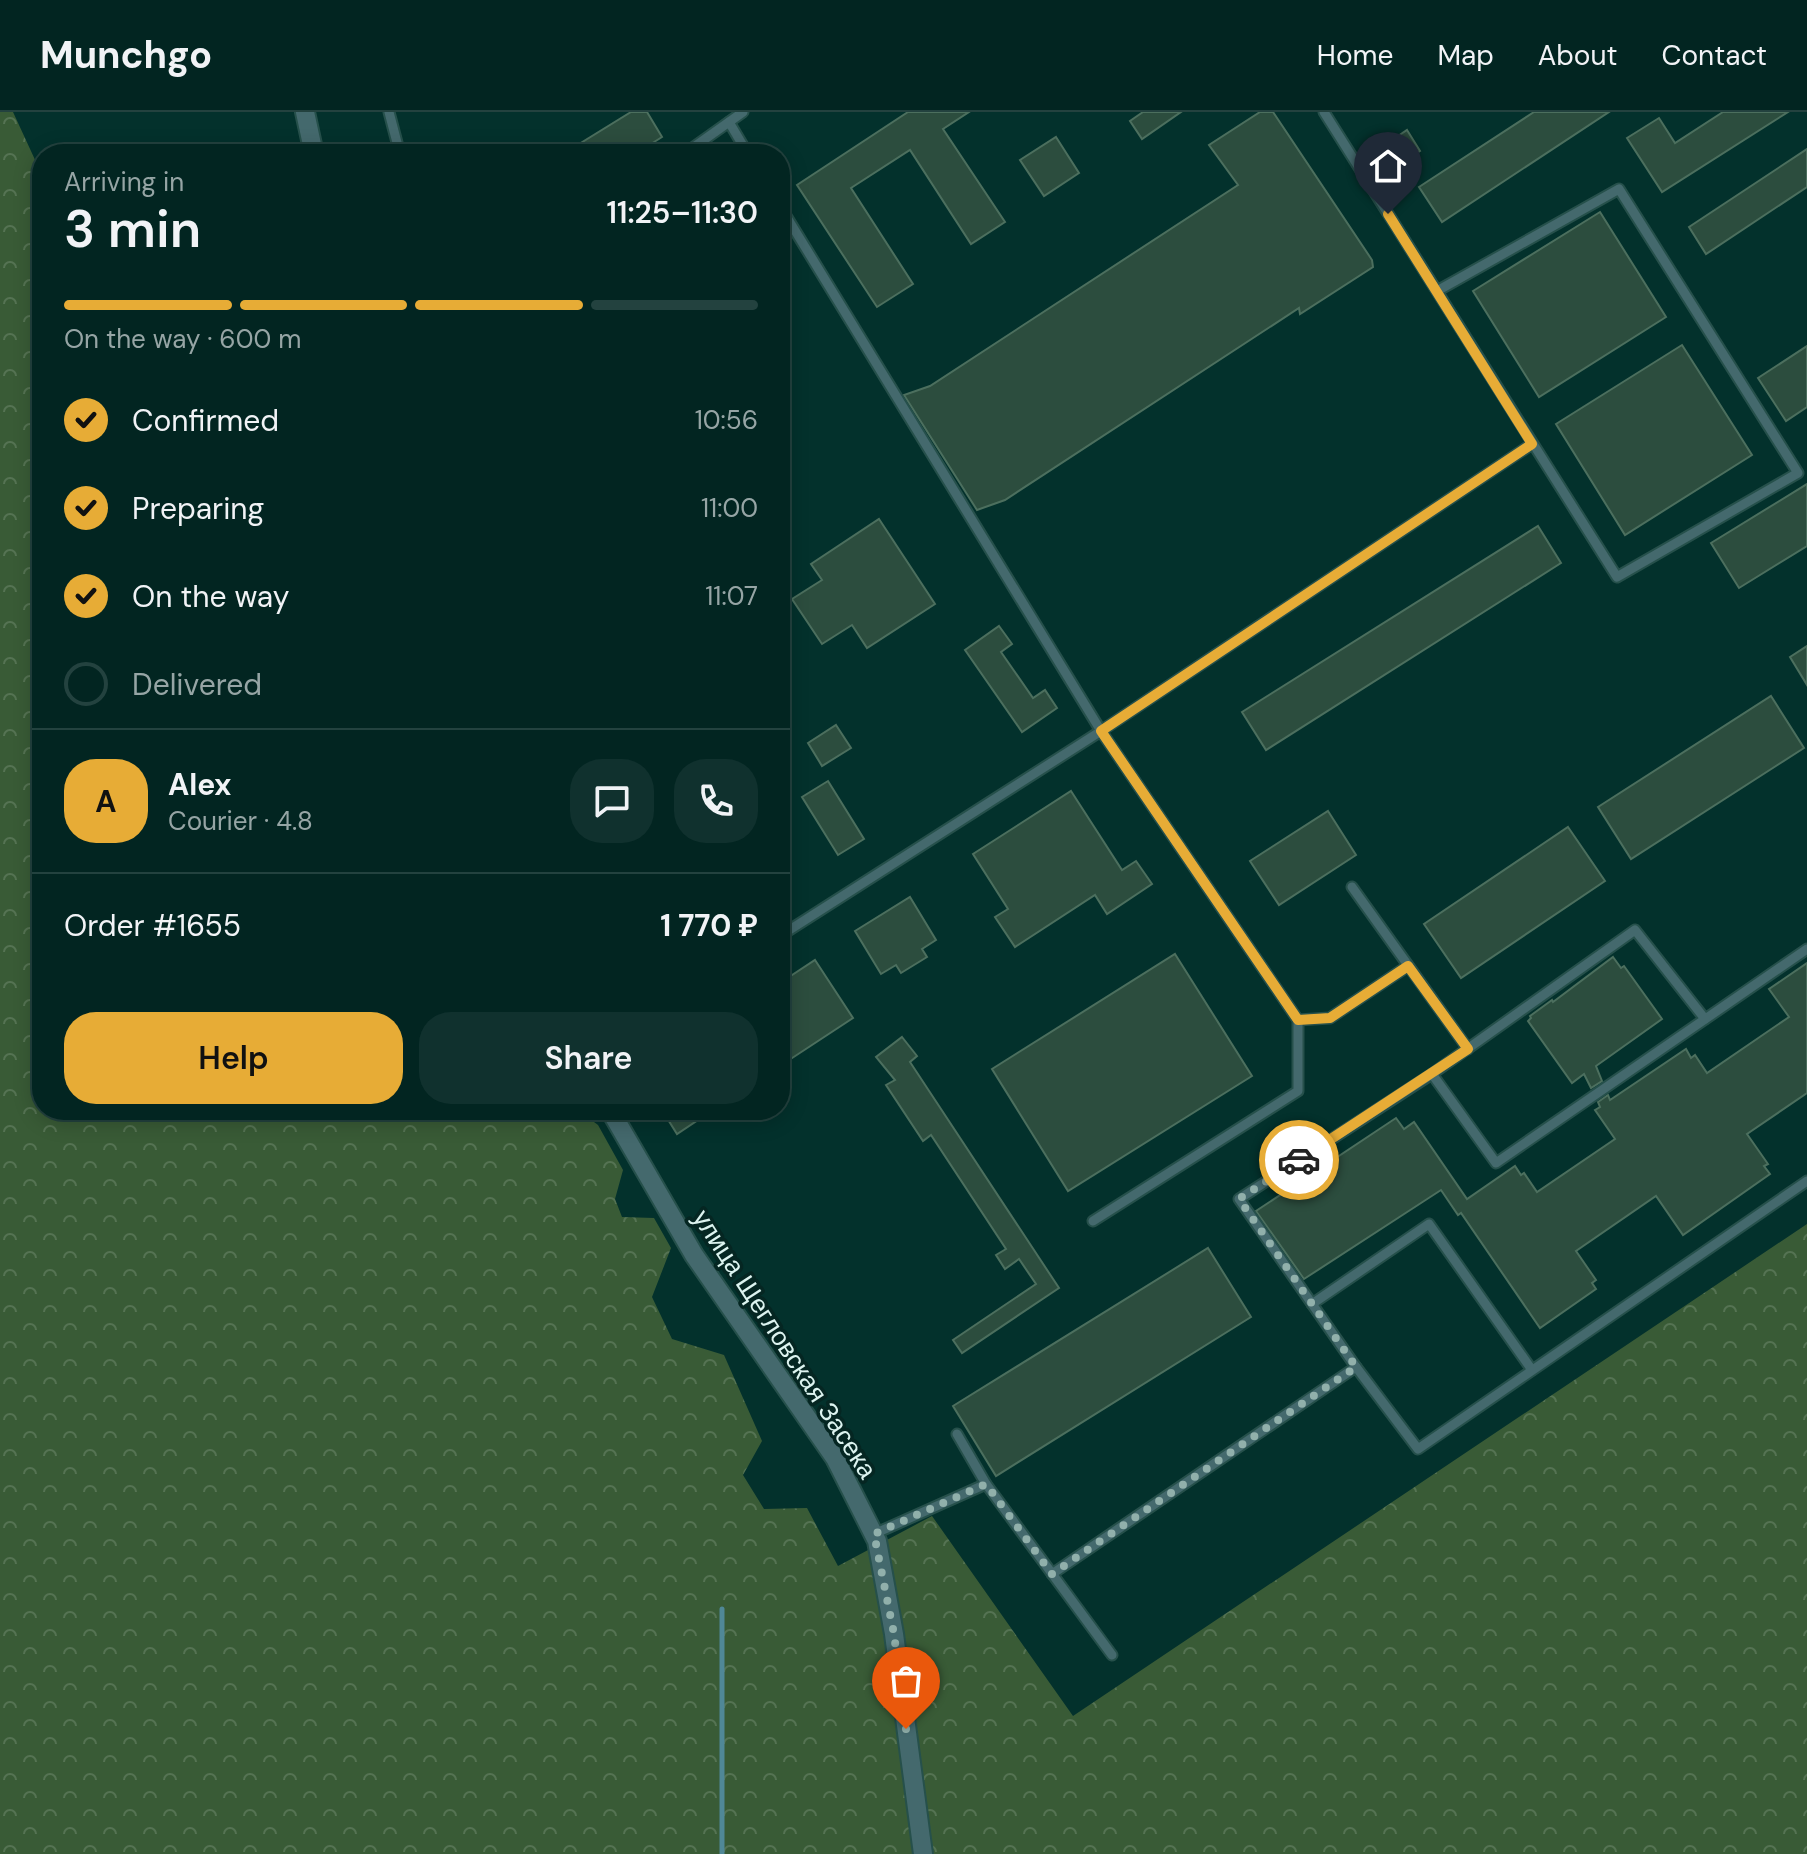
<!DOCTYPE html>
<html lang="en">
<head>
<meta charset="utf-8">
<style>
  body { margin:0; font-family:"DM Sans",sans-serif; background:#10312e; color:#f1f3f6; height:100vh; display:flex; flex-direction:column; font-size:30px; white-space:nowrap }
  * { box-sizing:border-box; margin:0 }
  p { font-size:26px; color:#96a5a5 }
  .icon { flex:none; width:44px; height:44px; fill:none; stroke:currentColor; stroke-width:2; stroke-linecap:round; stroke-linejoin:round }
  .map { position:relative; flex:1; overflow:hidden }
  .side { position:absolute; left:32px; top:32px; width:758px; height:976px; display:flex; flex-direction:column; background:#022521; border-radius:32px; box-shadow:0 4px 20px #0003,0 0 0 2px #23423f }
  .side>* { flex:none }
  .pin { position:absolute; display:grid; place-items:center; width:68px; height:68px; color:#fff; margin:-82px -34px; border-radius:50% 50% 50% 0; rotate:-45deg; box-shadow:0 0 8px #0007 }
  .pin .icon { rotate:45deg }
  .courier { position:absolute; display:grid; place-items:center; width:80px; height:80px; margin:-40px; border:6px solid #e7ac36; border-radius:50%; background:#fff; color:#222; box-shadow:0 2px 10px #0007 }
  .head em { font-style:normal; font-weight:600 }
  .head div { display:flex; flex-direction:column-reverse }
  .head { display:flex; align-items:center; justify-content:space-between; height:136px; padding:0 32px }
  h1 { font-size:52px; font-weight:600; line-height:60px }
  .bar { display:grid; grid-template-columns:repeat(4,1fr); gap:12px 8px; align-content:center; height:96px; padding:0 32px }
  .bar i { height:10px; border-radius:6px; background:#23423f }
  .bar .active { background:#e7ac36 }
  .bar p { grid-column:span 4 }
  .line { display:flex; align-items:center; gap:20px; padding:0 32px; border-top:2px solid #23423f }
  .line div { flex:1 }
  .round { display:grid; place-items:center; flex:none; width:84px; height:84px; border-radius:32px; background:#10312e }
  ol { padding:0 32px; list-style:none }
  li { display:flex; align-items:center; gap:24px; height:88px }
  li p { margin-inline-start:auto }
  li .icon { padding:8px; border-radius:50%; background:#e7ac36; color:#111; stroke-width:4 }
  li:last-child { color:#96a5a5 }
  li i { width:44px; height:44px; border:4px solid #23423f; border-radius:50% }
  .button { display:flex; gap:16px; margin-top:auto; padding:16px 32px }
  .button a { flex:1; height:92px; border-radius:32px; background:#e7ac36; color:#111; font-size:32px; font-weight:600; line-height:92px; text-align:center }
  .button a+a { background:#10312e; color:#f1f3f6 }
  header { display:flex; align-items:center; gap:48px; box-sizing:border-box; height:112px; padding:0 40px; background:#022521; border-bottom:2px solid #23423f }
  header strong { font-size:38px }
  nav { display:flex; gap:44px; margin-inline-start:auto; font-size:28px }
  .map>svg:first-child { display:block }
</style>
</head>
<body>
<header>
<strong>Munchgo</strong>
<nav><a>Home</a><a>Map</a><a>About</a><a>Contact</a></nav>
</header>
<div class="map">
<svg width="1807" height="1742" viewBox="0 0 1807 1742">
  <defs>
    <pattern id="forest-crowns" width="20" height="18" patternUnits="userSpaceOnUse" patternTransform="scale(2)"><rect width="20" height="18" fill="#395b36"/><path d="M2 6a3 3 0 1 1 6 0M12 15a3 3 0 1 1 6 0" fill="none" stroke="#557353"/></pattern>
  </defs>
  <rect width="100%" height="100%" fill="#03312c"/>
  <polygon fill="url(#forest-crowns)" points="0,0 13,0 42,63 42,998 578,998 598,1013 623,1058 615,1087 622,1105 654,1106 671,1136 652,1185 672,1227 724,1243 762,1329 743,1363 764,1397 807,1396 838,1454 932,1404 1073,1604 1807,1112 1807,1742 0,1742"/>
  <g fill="none" stroke-linecap="round" stroke-linejoin="round">
    <polyline stroke="#508897" stroke-width="5" points="722,1497 722,1742"/>
  </g>
  <g fill="#2c4d3e" stroke="#4c6f5e" stroke-width="2">
    <polygon points="631,0 647,0 662,25 635,42 563,42"/>
    <polygon points="908,0 969,0 943,17 1005,110 971,132 910,38 851,76 913,172 877,195 797,73"/>
    <polygon points="1143,0 1181,0 1142,27 1130,9"/>
    <polygon points="1260,0 1273,0 1372,148 1373,155 1300,202 1299,196 1005,388 977,398 904,283 930,274 1238,73 1209,33"/>
    <polygon points="1534,0 1609,0 1442,110 1419,75"/>
    <polygon points="1723,0 1788,0 1662,80 1627,26 1659,6 1675,31"/>
    <polygon points="1407,18 1420,39 1395,55 1382,35"/>
    <polygon points="1056,25 1079,61 1044,84 1020,48"/>
    <polygon points="1807,37 1807,75 1706,142 1689,115"/>
    <polygon points="1600,100 1666,205 1539,285 1473,179"/>
    <polygon points="1682,233 1752,343 1625,423 1556,312"/>
    <polygon points="1807,234 1807,295 1786,309 1758,266"/>
    <polygon points="1807,372 1807,434 1739,476 1711,431"/>
    <polygon points="879,407 935,492 867,536 852,513 822,532 792,487 822,468 811,452"/>
    <polygon points="1538,414 1561,451 1266,638 1242,600"/>
    <polygon points="999,514 1012,532 1001,540 1033,586 1045,578 1057,596 1022,620 965,538"/>
    <polygon points="1807,534 1807,573 1790,545"/>
    <polygon points="1771,584 1804,636 1631,747 1598,695"/>
    <polygon points="836,613 851,636 822,654 808,631"/>
    <polygon points="828,669 864,727 838,743 802,685"/>
    <polygon points="1071,679 1122,758 1136,749 1152,772 1107,802 1095,783 1015,835 995,805 1008,797 973,742"/>
    <polygon points="1328,699 1356,743 1279,793 1250,749"/>
    <polygon points="1568,715 1605,769 1461,866 1424,812"/>
    <polygon points="910,785 936,828 922,837 927,845 901,861 896,853 881,862 855,819"/>
    <polygon points="1175,842 1252,964 1068,1079 992,957"/>
    <polygon points="1613,845 1621,856 1624,854 1662,907 1596,954 1602,969 1591,976 1584,962 1572,971 1528,909 1531,906 1530,904 1552,888 1553,890"/>
    <polygon points="815,848 853,906 780,954 780,871"/>
    <polygon points="1807,851 1807,981 1747,1022 1768,1052 1764,1054 1770,1062 1683,1123 1656,1084 1576,1139 1596,1168 1592,1171 1596,1177 1540,1216 1461,1101 1458,1103 1441,1078 1304,1167 1256,1099 1396,1006 1404,1017 1414,1010 1467,1087 1515,1054 1521,1063 1524,1061 1537,1080 1615,1027 1595,998 1600,995 1598,990 1608,983 1610,988 1686,937 1691,946 1695,943 1707,961 1789,905 1769,877"/>
    <polygon points="902,925 917,944 910,950 1059,1176 962,1241 953,1228 1036,1172 1019,1147 1005,1157 996,1143 1006,1137 931,1023 923,1029 886,973 895,968 876,945"/>
    <polygon points="662,998 713,998 677,1022"/>
    <polygon points="1208,1136 1251,1205 996,1364 953,1294"/>
  </g>
  <g fill="none" stroke-linecap="round" stroke-linejoin="round">
    <g stroke="#26504b" stroke-width="13">
      <g id="service">
        <polyline points="389,0 400,42"/>
        <polyline points="1324,0 1617,465 1798,361 1619,77 1437,179"/>
        <polyline points="729,10 748,42"/>
        <polyline points="684,42 743,0"/>
        <polyline points="780,94 1101,619 1298,908 1298,979 1093,1109"/>
        <polyline points="1352,775 1468,937"/>
        <polyline points="780,824 1101,619 1532,332"/>
        <polyline points="1298,908 1330,906 1408,854"/>
        <polyline points="1432,962 1496,1051 1807,837"/>
        <polyline points="1312,1192 1429,1112 1532,1258"/>
        <polyline points="1356,1255 1239,1087 1432,962 1635,818 1705,907"/>
        <polyline points="957,1322 986,1372 1112,1543"/>
        <polyline points="874,1422 986,1372"/>
        <polyline points="1052,1462 1356,1255 1418,1337 1807,1069"/>
      </g>
    </g>
    <g stroke="#26504b" stroke-width="22">
      <g id="minor">
        <polyline points="305,0 314,42"/>
        <polyline points="610,998 694,1143 835,1346 877,1429 894,1522 923,1742"/>
      </g>
    </g>
    <use href="#service" stroke="#44696d" stroke-width="9"/>
    <use href="#minor" stroke="#44696d" stroke-width="18"/>
  </g>
  <g fill="none" stroke-linecap="round" stroke-linejoin="round">
    <polyline stroke="#91b0ab" stroke-width="8" stroke-dasharray="0 14.4" points="906,1617 894,1522 874,1422 986,1372 1052,1462 1356,1255 1239,1087 1299,1048"/>
    <polyline stroke="#e7ac36" stroke-width="10" points="1299,1048 1468,937 1408,854 1330,906 1298,908 1101,619 1532,332 1388,102"/>
  </g>
  <g text-anchor="middle" dominant-baseline="central" stroke-width="7" stroke-linejoin="round" paint-order="stroke">
    <g font-size="26" fill="#ddf4f0" stroke="#052622">
      <text transform="translate(785 1232) rotate(57)">улица Щегловская Засека</text>
    </g>
  </g>
</svg>
<div class="pin" style="left:906px;top:1617px;background:#ea580c"><svg class="icon" aria-label="bag" viewBox="0 0 24 24"><path d="M5 8h14l-1 12H6zM9 8a3 3 0 0 1 6 0"/></svg></div>
<div class="pin" style="left:1388px;top:102px;background:#1f2937"><svg class="icon" aria-label="home" viewBox="0 0 24 24"><path d="M3 11l9-7 9 7M6 9v11h12V9"/></svg></div>
<div class="courier" style="left:1299px;top:1048px"><svg class="icon" aria-label="car" viewBox="0 0 24 24"><path d="M5 17H2v-5l4-1 3-4h7l3 4 3 1v5h-3M9 17h6M6 11h13"/><circle cx="7" cy="17" r="2"/><circle cx="17" cy="17" r="2"/></svg></div>
<section class="side">
<div class="head"><div><h1>3 min</h1><p>Arriving in</p></div><em>11:25–11:30</em></div>
<div class="bar"><i class="active"></i><i class="active"></i><i class="active"></i><i></i><p>On the way · 600 m</p></div>
<ol>
<li><svg class="icon" aria-label="check" viewBox="0 0 24 24"><path d="M5 12l5 5 9-10"/></svg>Confirmed<p>10:56</p></li>
<li><svg class="icon" aria-label="check" viewBox="0 0 24 24"><path d="M5 12l5 5 9-10"/></svg>Preparing<p>11:00</p></li>
<li><svg class="icon" aria-label="check" viewBox="0 0 24 24"><path d="M5 12l5 5 9-10"/></svg>On the way<p>11:07</p></li>
<li><i></i>Delivered</li>
</ol>
<div class="line" style="height:144px"><b class="round" style="background:#e7ac36;color:#111">A</b><div><b>Alex</b><p>Courier · 4.8</p></div><a class="round"><svg class="icon" aria-label="chat" viewBox="0 0 24 24"><path d="M4 5h16v11H9l-5 4z"/></svg></a><a class="round"><svg class="icon" aria-label="phone" viewBox="0 0 24 24"><path d="M5 4h4l2 5-3 2q2 4 5 5l2-3 5 2v4C11 20 4 13 5 4z"/></svg></a></div>
<div class="line" style="height:104px"><div>Order #1655</div><b>1 770 ₽</b></div>
<div class="button"><a>Help</a><a>Share</a></div>
</section>
</div>
</body>
</html>
